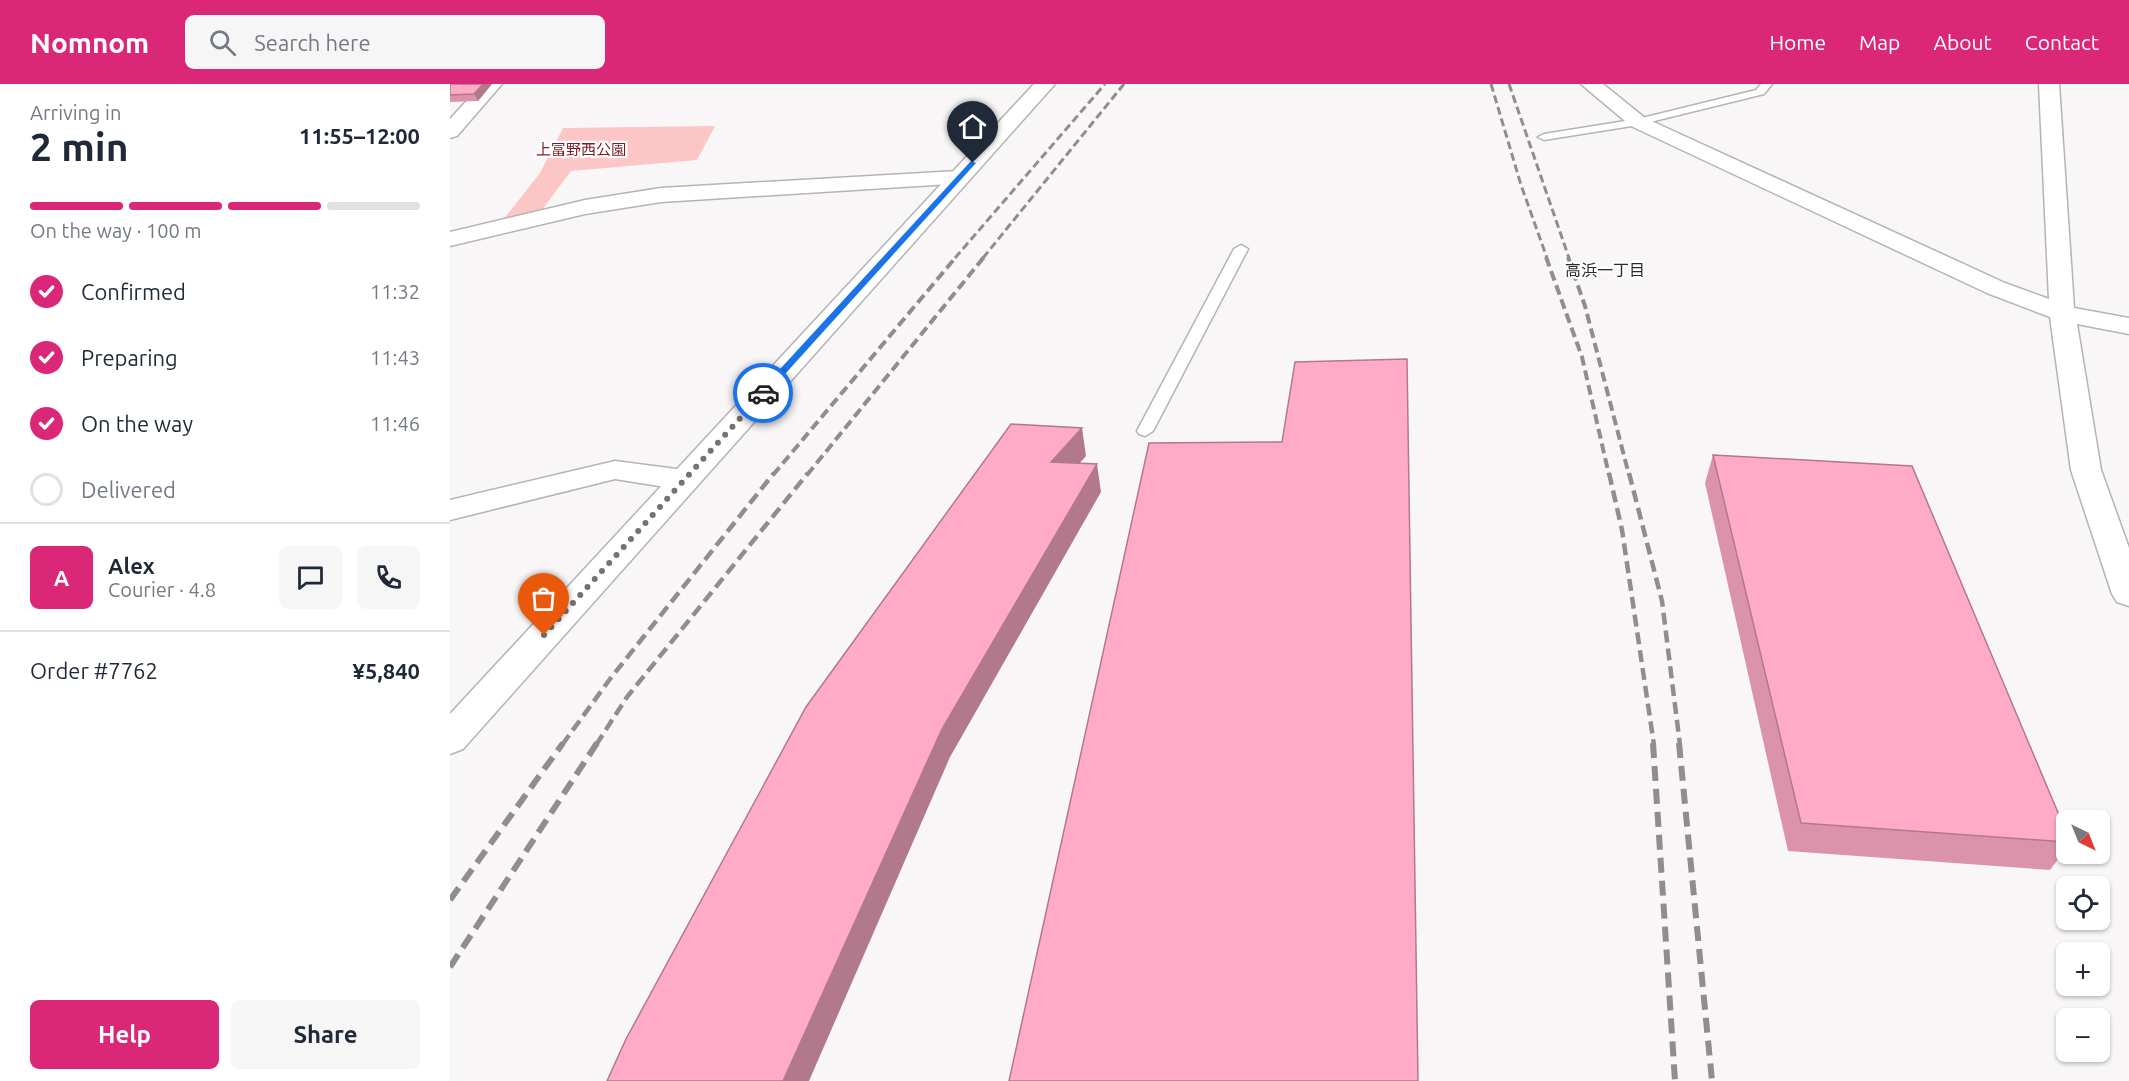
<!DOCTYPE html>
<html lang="en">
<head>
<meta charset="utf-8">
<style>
  body { margin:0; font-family:Ubuntu,"Noto Sans JP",sans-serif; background:#f6f6f7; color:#1f2937; height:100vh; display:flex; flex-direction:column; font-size:22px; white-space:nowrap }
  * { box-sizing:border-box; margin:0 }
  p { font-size:20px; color:#747a83 }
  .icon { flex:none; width:33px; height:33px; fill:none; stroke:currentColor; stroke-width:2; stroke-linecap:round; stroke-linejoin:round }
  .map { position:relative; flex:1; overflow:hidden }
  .panel { display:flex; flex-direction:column; background:#fff; width:450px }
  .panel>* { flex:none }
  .needle { width:39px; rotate:137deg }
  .controls { position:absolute; left:1606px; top:726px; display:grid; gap:12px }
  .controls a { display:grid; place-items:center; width:54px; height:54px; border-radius:9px; background:#fff; box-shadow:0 2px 4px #0004; font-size:30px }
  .pin { position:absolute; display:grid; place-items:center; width:51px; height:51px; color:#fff; margin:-62px -26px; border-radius:50% 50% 50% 0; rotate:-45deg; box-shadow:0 0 6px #0007 }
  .pin .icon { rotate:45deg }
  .courier { position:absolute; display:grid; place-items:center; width:60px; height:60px; margin:-30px; border:4px solid #1a73e8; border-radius:50%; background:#fff; color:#222; box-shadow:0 2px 8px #0007 }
  .headline em { font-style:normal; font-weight:700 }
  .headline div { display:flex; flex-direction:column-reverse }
  .headline { display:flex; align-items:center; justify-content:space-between; height:102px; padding:0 30px }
  h1 { font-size:39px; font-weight:700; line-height:45px }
  .bar { display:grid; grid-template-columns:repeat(4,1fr); gap:9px 6px; align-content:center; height:72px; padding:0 30px }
  .bar i { height:8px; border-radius:4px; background:#e0e1e3 }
  .bar .current { background:#db2777 }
  .bar p { grid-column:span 4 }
  .line { display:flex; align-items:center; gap:15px; padding:0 30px; border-top:2px solid #e0e1e3 }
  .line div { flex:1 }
  .round { display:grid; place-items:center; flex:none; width:63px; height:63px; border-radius:9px; background:#f6f6f7 }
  ol { padding:0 30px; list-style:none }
  li { display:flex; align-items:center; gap:18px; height:66px }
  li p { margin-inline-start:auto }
  li .icon { padding:6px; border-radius:50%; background:#db2777; color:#fff; stroke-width:4 }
  li:last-child { color:#747a83 }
  li i { width:33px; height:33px; border:3px solid #e0e1e3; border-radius:50% }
  .button { display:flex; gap:12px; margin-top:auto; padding:12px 30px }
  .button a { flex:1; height:69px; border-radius:9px; background:#db2777; color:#fff; font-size:24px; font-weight:700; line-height:69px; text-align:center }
  .button a+a { background:#f6f6f7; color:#1f2937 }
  header { display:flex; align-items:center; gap:36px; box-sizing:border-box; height:84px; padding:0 30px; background:#db2777; color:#fff }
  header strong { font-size:28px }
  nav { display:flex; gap:33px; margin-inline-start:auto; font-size:21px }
  .search { width:420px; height:54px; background:#f6f6f7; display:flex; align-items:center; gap:15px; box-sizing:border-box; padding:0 21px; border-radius:9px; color:#747a83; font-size:22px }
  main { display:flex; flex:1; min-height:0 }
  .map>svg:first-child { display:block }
</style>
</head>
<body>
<header>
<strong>Nomnom</strong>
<div class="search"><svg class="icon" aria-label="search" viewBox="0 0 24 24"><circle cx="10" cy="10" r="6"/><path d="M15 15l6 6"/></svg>Search here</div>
<nav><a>Home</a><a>Map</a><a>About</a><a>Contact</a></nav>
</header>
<main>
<section class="panel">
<div class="headline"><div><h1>2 min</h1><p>Arriving in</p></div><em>11:55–12:00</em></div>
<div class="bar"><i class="current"></i><i class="current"></i><i class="current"></i><i></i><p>On the way · 100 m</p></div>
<ol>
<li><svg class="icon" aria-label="check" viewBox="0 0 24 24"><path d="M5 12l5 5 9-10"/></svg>Confirmed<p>11:32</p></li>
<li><svg class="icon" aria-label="check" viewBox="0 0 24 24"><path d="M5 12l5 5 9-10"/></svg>Preparing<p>11:43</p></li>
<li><svg class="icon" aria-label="check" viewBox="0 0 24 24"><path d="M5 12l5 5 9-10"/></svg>On the way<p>11:46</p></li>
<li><i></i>Delivered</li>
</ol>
<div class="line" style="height:108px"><b class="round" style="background:#db2777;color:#fff">A</b><div><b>Alex</b><p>Courier · 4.8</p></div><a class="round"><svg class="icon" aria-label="chat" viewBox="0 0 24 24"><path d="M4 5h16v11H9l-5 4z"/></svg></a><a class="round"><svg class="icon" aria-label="phone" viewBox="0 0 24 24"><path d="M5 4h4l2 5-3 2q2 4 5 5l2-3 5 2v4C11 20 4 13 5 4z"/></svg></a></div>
<div class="line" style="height:78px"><div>Order #7762</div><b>¥5,840</b></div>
<div class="button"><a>Help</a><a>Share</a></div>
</section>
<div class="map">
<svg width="1679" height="997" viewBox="0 0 1679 997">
  <rect width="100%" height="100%" fill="#f9f6f8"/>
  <polygon fill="#fbc6c5" points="265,42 247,76 121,87 91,127 53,136 90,89 113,44"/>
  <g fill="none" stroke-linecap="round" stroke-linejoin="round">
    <g stroke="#b6b3b5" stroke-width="3">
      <g id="lane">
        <polygon points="1311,0 1322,0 1314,10 1188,41 1094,56 1088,53 1094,50 1188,35 1306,6"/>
        <polygon points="791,161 798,165 703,347 695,352 689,350 687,347 784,165"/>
      </g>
    </g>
    <g stroke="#b6b3b5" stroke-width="3">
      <g id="street">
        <polygon points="32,0 52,0 7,52 0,54 0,35"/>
        <polygon points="1131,0 1153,0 1195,34 1555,199 1599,215 1589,0 1609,0 1624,224 1679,234 1679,250 1627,240 1651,386 1679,464 1679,522 1667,518 1662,510 1621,386 1600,233 1537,209 1181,42"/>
        <polygon points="508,87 516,89 519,94 516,99 211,118 135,130 0,162 0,148 135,116 211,104"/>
        <polygon points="165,377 234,386 245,389 249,396 245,403 234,406 165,395 0,436 0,416"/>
      </g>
    </g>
    <g stroke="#b6b3b5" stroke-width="3">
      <polygon id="highway" points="584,0 605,0 13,665 0,670 0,630"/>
    </g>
    <use href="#lane" fill="#fff" fill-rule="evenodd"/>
    <use href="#street" fill="#fff" fill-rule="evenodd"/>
    <use href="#highway" fill="#fff" fill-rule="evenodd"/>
    <g stroke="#8f8d8e" stroke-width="3" stroke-dasharray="8 4" stroke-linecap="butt">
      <polyline points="1041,0 1071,101 1097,174"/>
      <polyline points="1059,0 1119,174"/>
      <polyline points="505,174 655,0"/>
      <polyline points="533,174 674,0"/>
    </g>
    <g stroke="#8f8d8e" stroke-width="4" stroke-dasharray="10 5" stroke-linecap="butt">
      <polyline points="1096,173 1132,273 1159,391"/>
      <polyline points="1118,173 1135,222 1179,391"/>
      <polyline points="323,391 506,173"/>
      <polyline points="357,391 534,173"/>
    </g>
    <g stroke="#8f8d8e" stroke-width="4.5" stroke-dasharray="12 6" stroke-linecap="butt">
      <polyline points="1159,389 1172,446 1204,661"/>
      <polyline points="1179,389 1212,517 1230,661"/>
      <polyline points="112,661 160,595 324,389"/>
      <polyline points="146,661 177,613 358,389"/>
    </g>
    <g stroke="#8f8d8e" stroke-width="6" stroke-dasharray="15 8" stroke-linecap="butt">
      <polyline points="1203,659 1225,997"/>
      <polyline points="1229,659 1262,997"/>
      <polyline points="0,816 113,659"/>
      <polyline points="0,883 147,659"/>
    </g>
  </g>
  <g fill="#db93ab">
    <polygon points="0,0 42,0 28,17 0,18"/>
    <polygon points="1263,371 1617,750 1617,763 1600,786 1338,767 1255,399"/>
  </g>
  <g fill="#b2788b">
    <polygon points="33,0 42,0 28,17 24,10"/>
    <polygon points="632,344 636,372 606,406 601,378"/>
    <polygon points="647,380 651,408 500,673 359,997 333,997 492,645"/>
  </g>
  <g fill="#ffabc7" stroke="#b2788b" stroke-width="1.5">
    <polygon points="0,0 33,0 24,10 0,11"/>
    <polygon points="957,275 968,997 559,997 699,359 832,358 845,278"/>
    <polygon points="561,340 632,344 601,378 647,380 492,645 333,997 157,997 176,955 356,623"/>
    <polygon points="1263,371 1462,382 1617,750 1617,758 1351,739"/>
  </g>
  <polygon fill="#1a73e8" points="521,77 526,79 316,311 310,311 310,307"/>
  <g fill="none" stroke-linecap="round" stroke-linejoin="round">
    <polyline stroke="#747273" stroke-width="6" stroke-dasharray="0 10.8" points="94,551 313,309"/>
  </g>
  <g text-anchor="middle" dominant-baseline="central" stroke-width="4.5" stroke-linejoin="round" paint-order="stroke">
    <g font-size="15" fill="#7d1825" stroke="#fff">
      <text x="131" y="65">上冨野西公園</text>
    </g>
    <g font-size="16" fill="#2d2b2c" stroke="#fff">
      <text x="1155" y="186">高浜一丁目</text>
    </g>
  </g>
</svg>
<div class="controls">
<a><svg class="needle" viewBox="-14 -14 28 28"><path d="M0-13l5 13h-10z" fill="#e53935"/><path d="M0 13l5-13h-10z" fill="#747a83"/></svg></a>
<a><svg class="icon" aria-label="locate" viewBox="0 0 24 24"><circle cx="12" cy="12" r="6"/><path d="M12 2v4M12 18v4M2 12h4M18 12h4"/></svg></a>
<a>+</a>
<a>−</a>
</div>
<div class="pin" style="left:94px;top:551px;background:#ea580c"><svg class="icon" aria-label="bag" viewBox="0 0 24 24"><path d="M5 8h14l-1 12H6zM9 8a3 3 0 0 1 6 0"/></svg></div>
<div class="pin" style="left:523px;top:79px;background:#1f2937"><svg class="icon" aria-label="home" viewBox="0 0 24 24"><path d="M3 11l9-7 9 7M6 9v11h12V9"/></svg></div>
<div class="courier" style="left:313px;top:309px"><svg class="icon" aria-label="car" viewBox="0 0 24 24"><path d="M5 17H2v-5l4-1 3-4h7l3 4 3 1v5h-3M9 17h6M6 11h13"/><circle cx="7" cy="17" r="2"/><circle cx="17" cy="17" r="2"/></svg></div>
</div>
</main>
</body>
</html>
